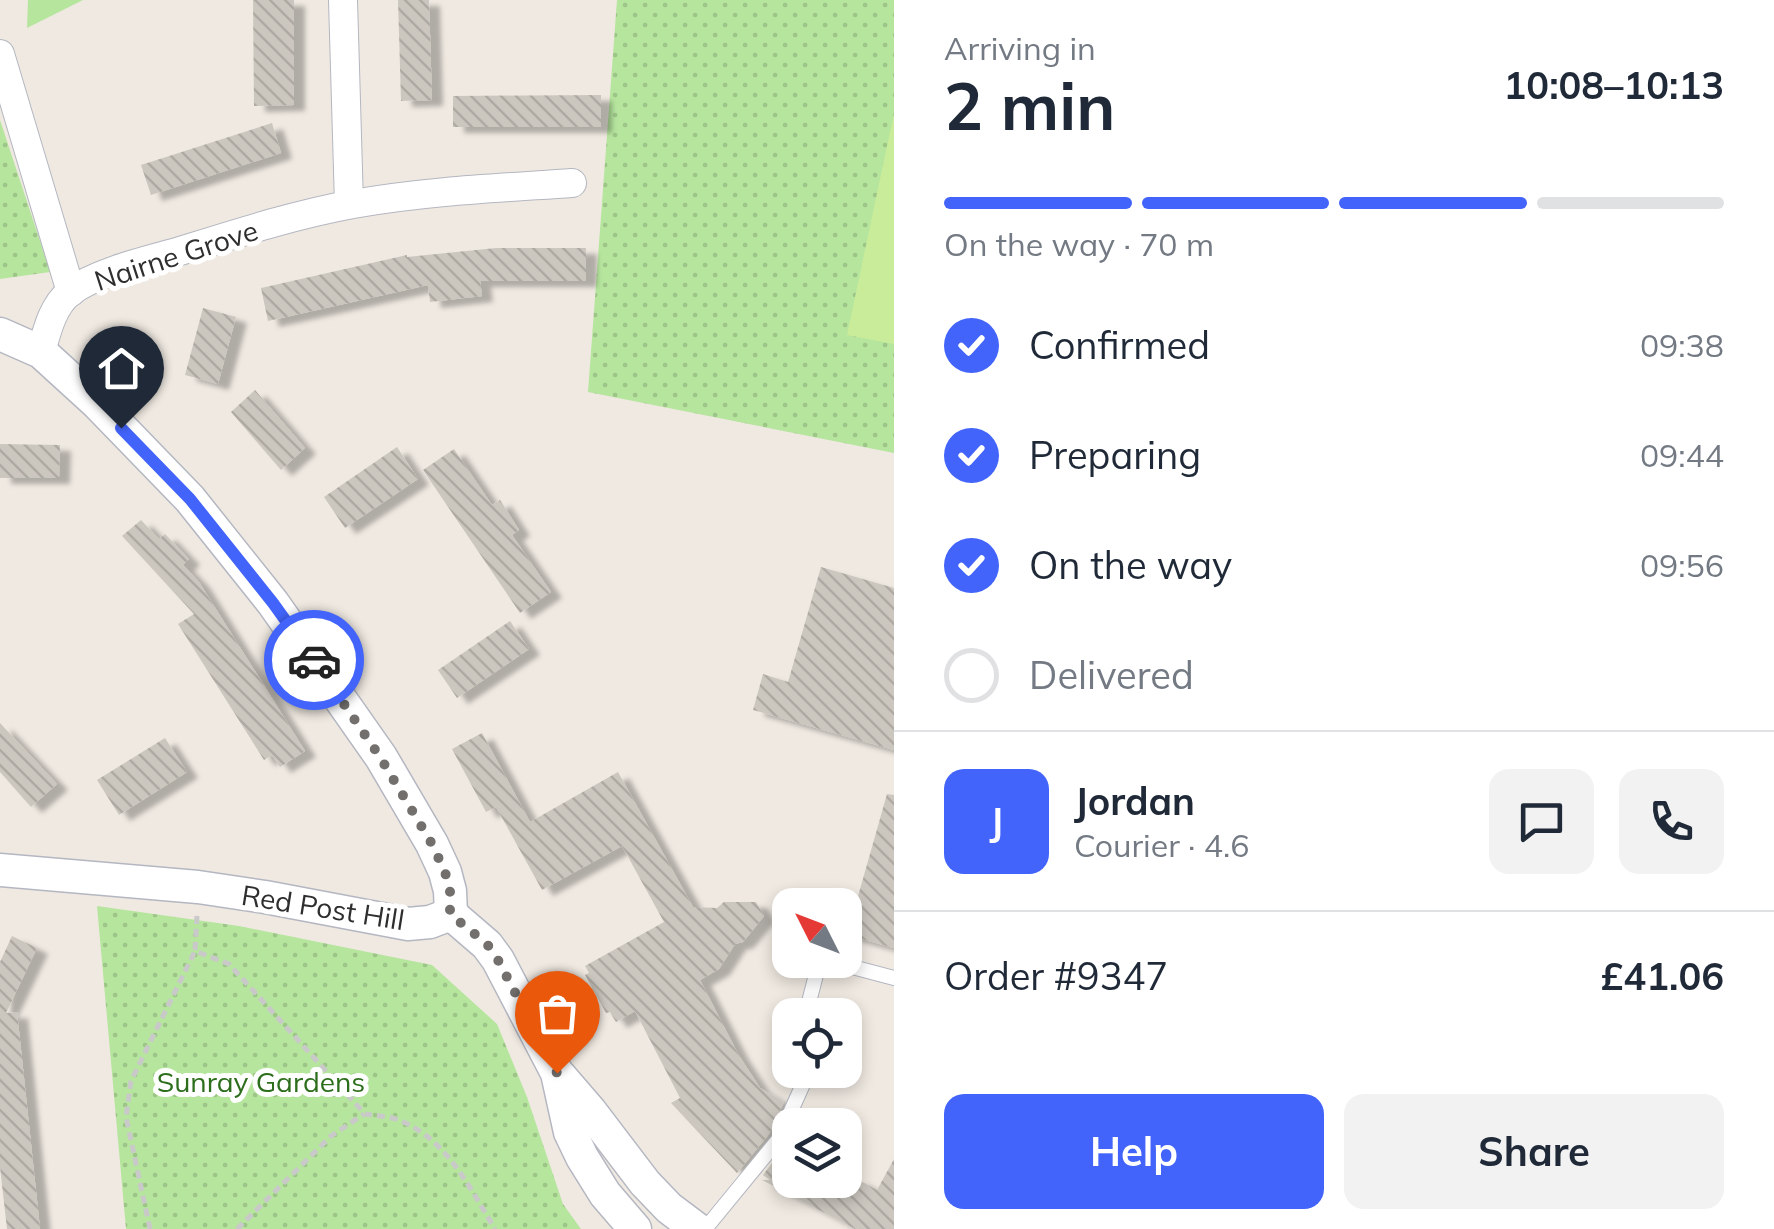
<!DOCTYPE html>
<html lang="en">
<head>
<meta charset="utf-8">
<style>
  body { margin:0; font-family:Mulish,sans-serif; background:#f2f2f3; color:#1f2937; height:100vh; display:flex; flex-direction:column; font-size:38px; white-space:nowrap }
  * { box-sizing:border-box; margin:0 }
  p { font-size:32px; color:#747a83 }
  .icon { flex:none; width:55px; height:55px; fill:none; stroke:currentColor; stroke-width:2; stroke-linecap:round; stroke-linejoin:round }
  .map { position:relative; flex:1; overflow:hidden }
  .drawer { display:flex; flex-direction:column; background:#fff; width:880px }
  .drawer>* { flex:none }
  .needle { width:65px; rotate:312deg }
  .controls { position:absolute; left:772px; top:888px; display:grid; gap:20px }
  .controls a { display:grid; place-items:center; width:90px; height:90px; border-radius:20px; background:#fff; box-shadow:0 5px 15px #0003; font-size:50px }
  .pin { position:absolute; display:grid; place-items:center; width:85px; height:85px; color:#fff; margin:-102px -42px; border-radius:50% 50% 50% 0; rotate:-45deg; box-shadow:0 0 10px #0007 }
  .pin .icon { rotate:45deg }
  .courier { position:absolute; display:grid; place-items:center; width:100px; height:100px; margin:-50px; border:8px solid #4264fb; border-radius:50%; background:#fff; color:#222; box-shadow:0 2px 12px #0007 }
  .summary em { font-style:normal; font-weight:700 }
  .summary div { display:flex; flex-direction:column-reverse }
  .summary { display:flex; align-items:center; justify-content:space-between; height:170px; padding:0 50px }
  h1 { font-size:65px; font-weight:700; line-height:75px }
  .bar { display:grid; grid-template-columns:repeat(4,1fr); gap:15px 10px; align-content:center; height:120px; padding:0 50px }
  .bar i { height:12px; border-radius:8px; background:#e0e1e3 }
  .bar .selected { background:#4264fb }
  .bar p { grid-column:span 4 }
  .line { display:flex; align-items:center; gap:25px; padding:0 50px; border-top:2px solid #e0e1e3 }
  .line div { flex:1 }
  .round { display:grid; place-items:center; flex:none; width:105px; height:105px; border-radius:20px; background:#f2f2f3 }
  ol { padding:0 50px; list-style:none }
  li { display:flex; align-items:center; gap:30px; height:110px }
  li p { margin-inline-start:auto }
  li .icon { padding:10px; border-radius:50%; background:#4264fb; color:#fff; stroke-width:4 }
  li:last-child { color:#747a83 }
  li i { width:55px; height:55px; border:5px solid #e0e1e3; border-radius:50% }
  .button { display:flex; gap:20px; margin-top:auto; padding:20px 50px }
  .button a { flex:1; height:115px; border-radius:20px; background:#4264fb; color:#fff; font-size:40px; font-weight:700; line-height:115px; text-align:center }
  .button a+a { background:#f2f2f3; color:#1f2937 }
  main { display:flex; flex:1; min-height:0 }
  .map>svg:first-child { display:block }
</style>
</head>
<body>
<main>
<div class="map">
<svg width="894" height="1229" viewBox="0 0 894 1229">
  <defs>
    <pattern id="grass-dots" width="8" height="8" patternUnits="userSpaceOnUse" patternTransform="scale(2.5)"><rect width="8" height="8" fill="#b6e59e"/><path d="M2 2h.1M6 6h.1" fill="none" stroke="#9dc588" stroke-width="1.8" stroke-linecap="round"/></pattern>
    <pattern id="building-back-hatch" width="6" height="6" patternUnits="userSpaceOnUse" patternTransform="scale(2.5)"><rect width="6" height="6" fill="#cbc7bf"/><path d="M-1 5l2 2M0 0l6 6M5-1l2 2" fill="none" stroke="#afaba4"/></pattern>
    <filter id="shadow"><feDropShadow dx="11" dy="6" stdDeviation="2.5" flood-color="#0004"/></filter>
  </defs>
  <rect width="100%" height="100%" fill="#efe9e1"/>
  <g fill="url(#grass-dots)">
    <polygon points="617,0 894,0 894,453 588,392"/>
    <polygon points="0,120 50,271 50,272 0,279"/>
    <polygon points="97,906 239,926 432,965 497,1024 527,1097 563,1204 581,1229 126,1229"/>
  </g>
  <polygon fill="#b6e59e" points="28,0 83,0 27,28"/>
  <polygon fill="#c9ec9a" points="894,113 894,344 847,335"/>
  <g fill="url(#building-back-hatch)" filter="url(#shadow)">
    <polygon points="253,0 294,0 294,105 254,106"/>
    <polygon points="398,0 429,0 432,100 401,101"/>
    <polygon points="601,95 601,127 453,127 453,96"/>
    <polygon points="272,123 281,153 151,195 141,165"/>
    <polygon points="496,248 586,248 586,281 480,281 482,296 430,302 428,285 268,321 261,288 407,255 407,257"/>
    <polygon points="203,308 236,317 218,384 185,375"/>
    <polygon points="255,390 305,448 281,470 231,412"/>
    <polygon points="0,444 60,445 59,478 0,478"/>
    <polygon points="397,447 418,479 345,528 324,497"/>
    <polygon points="454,449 492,505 500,500 519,530 512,535 551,592 520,613 423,470"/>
    <polygon points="141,520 159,539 165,534 189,559 183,565 199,582 305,751 280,767 272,755 264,760 178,624 194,614 122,536"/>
    <polygon points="821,567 894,588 894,750 753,710 763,674 788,682"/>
    <polygon points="510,621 529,649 457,698 438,670"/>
    <polygon points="0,723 57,784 31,807 0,772"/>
    <polygon points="482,733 530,822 618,772 693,907 717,908 724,902 756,902 764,916 743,942 735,944 719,969 700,980 738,1054 760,1088 784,1102 769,1134 737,1173 671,1103 680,1098 635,1011 616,1022 610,1012 606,1013 585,975 589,973 585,966 664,922 622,846 542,890 496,807 486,812 452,749"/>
    <polygon points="165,738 187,772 119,815 97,780"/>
    <polygon points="887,794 894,795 894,948 847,935"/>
    <polygon points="12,936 37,948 6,1013 17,1012 40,1229 7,1229 0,1167 0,962"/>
    <polygon points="790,1139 790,1180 859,1180 877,1190 894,1159 894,1229 855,1229 762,1180 770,1180 763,1175"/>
  </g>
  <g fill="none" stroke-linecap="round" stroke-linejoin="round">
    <g stroke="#b4b7c1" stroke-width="16">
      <g id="service">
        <polyline points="808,1015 809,1002 819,963 841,964 894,978"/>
        <polyline points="705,1229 778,1140 804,1082 805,1070"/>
      </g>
    </g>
    <g stroke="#b4b7c1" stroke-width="30">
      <g id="minor">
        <polyline points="343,0 349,204"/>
        <polyline points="0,54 71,292"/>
        <path d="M 41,352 C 47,331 52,307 70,292 C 97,272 145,261 177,252 C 235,234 293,215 353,204 C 426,191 499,188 572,183"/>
      </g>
    </g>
    <g stroke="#b4b7c1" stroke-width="35">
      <g id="tertiary">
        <polyline points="0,334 41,352 98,404 190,499 273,603 381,757 432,844 445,872 450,891 451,914"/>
        <polyline points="0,870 198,887 265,897 408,924 430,922 451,914"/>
        <polyline points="451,914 487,945 498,960 557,1073 570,1132 582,1157 605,1194 635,1229"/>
        <polyline points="560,1076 591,1112 645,1183 669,1208 697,1229"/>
      </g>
    </g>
    <g stroke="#c9c9c9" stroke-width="5" stroke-dasharray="8 5" stroke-linecap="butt">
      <path d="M 197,916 L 195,951 L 229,964 L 365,1114 C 375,1116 387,1116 396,1119 C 446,1137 469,1187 495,1229"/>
      <polyline points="150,1229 126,1117 131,1081 195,951"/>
      <polyline points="237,1229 331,1136 364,1114"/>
    </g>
    <use href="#service" stroke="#fff" stroke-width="14"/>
    <use href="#minor" stroke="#fff" stroke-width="28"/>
    <use href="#tertiary" stroke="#fff" stroke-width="32"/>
  </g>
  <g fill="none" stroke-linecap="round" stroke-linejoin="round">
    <polyline stroke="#726f6d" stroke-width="10" stroke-dasharray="0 18" points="314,660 380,757 432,844 445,872 450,891 450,914 487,944 498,960 557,1073"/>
    <polyline stroke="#4264fb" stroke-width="12" points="121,428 190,499 273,603 314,660"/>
  </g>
  <g text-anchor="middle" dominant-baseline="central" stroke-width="10" stroke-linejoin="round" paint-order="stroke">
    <g font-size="28" fill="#2e2e2e" stroke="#fff">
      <text transform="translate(176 255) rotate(-18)">Nairne Grove</text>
      <text transform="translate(323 907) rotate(9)">Red Post Hill</text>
    </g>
    <g font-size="28" fill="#2c6e1b" stroke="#fff">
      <text x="261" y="1081">Sunray Gardens</text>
    </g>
  </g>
</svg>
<div class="controls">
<a><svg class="needle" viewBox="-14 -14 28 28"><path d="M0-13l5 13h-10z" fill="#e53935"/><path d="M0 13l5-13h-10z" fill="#747a83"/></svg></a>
<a><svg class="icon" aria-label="locate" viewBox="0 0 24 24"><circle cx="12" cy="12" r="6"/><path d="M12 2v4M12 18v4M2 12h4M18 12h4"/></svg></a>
<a><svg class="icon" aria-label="layers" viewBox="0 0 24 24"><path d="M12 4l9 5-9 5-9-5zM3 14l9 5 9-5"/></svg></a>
</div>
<div class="pin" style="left:557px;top:1073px;background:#ea580c"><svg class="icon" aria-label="bag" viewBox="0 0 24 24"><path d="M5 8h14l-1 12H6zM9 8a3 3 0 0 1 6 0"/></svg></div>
<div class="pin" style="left:121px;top:428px;background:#1f2937"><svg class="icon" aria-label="home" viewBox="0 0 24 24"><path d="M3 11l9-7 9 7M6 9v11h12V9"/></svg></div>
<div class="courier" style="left:314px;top:660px"><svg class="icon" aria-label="car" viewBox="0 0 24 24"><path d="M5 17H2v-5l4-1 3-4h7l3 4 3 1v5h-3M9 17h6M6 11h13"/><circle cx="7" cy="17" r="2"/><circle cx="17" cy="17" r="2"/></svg></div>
</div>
<section class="drawer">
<div class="summary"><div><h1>2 min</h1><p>Arriving in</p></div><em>10:08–10:13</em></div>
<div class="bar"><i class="selected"></i><i class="selected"></i><i class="selected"></i><i></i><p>On the way · 70 m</p></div>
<ol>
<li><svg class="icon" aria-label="check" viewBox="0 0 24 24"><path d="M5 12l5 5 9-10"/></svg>Confirmed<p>09:38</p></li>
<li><svg class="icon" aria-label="check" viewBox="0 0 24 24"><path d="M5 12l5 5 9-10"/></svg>Preparing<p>09:44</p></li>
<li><svg class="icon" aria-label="check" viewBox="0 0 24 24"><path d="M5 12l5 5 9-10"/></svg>On the way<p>09:56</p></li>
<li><i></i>Delivered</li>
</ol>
<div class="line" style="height:180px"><b class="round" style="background:#4264fb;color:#fff">J</b><div><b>Jordan</b><p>Courier · 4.6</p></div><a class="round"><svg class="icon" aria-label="chat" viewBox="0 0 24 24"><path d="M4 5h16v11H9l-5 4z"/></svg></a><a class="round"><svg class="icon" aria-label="phone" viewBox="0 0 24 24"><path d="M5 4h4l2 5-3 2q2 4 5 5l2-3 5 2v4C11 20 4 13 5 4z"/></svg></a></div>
<div class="line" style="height:130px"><div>Order #9347</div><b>£41.06</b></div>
<div class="button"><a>Help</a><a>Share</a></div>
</section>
</main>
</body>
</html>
